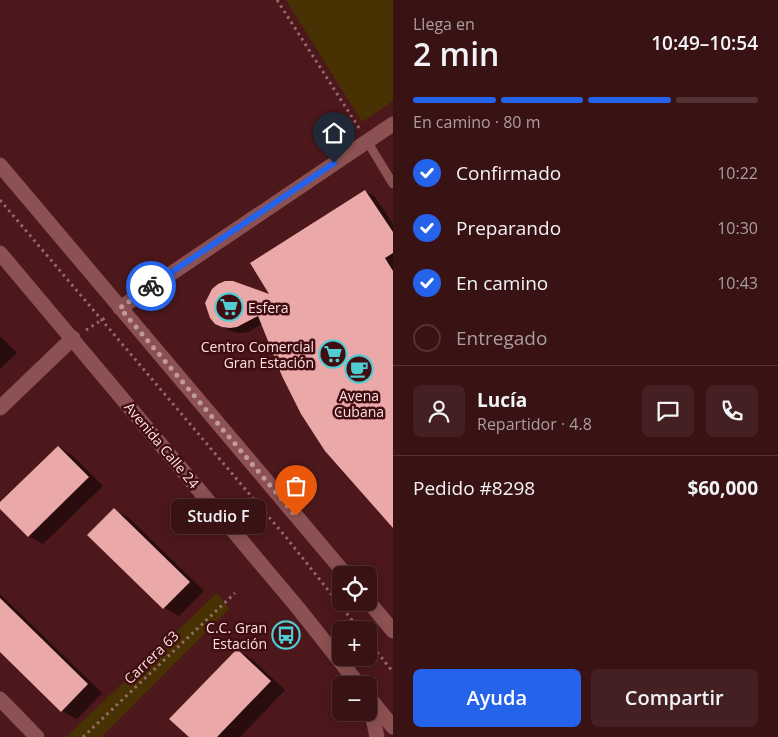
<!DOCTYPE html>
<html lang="es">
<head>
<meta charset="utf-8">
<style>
  body { margin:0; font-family:"Open Sans",sans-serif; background:#442022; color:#f1f3f6; height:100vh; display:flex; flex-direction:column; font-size:19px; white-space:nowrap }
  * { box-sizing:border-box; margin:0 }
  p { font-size:16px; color:#ab9ea0 }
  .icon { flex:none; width:28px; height:28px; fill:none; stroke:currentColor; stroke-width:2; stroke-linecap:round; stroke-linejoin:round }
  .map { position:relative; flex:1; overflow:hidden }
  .sheet { display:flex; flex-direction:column; background:#391214; width:385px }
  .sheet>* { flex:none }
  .fabs { position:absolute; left:332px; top:566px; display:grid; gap:10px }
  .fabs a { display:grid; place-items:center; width:45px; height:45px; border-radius:8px; background:#391214; box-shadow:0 2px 12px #0003,0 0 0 1px #533234; font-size:25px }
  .pin { position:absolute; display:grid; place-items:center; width:42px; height:42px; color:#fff; margin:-51px -21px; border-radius:50% 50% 50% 0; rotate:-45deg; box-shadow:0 0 5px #0007 }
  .pin .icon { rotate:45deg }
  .courier { position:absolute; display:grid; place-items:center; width:50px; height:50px; margin:-25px; border:4px solid #2563eb; border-radius:50%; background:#fff; color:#222; box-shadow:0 1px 6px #0007 }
  .bubble { position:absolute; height:35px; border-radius:8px; background:#391214; box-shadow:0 2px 12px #0003,0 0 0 1px #533234; font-size:16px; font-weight:600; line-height:35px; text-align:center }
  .head em { font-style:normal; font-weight:600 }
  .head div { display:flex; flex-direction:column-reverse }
  .head { display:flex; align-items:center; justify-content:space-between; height:85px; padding:0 20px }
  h1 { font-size:32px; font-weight:600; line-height:38px }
  .bar { display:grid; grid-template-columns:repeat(4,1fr); gap:8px 5px; align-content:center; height:60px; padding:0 20px }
  .bar i { height:6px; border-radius:4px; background:#533234 }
  .bar .current { background:#2563eb }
  .bar p { grid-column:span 4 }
  .line { display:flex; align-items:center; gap:12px; padding:0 20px; border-top:1px solid #533234 }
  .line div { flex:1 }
  .round { display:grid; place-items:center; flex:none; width:52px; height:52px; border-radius:8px; background:#442022 }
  ol { padding:0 20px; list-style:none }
  li { display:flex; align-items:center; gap:15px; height:55px }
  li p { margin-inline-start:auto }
  li .icon { padding:5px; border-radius:50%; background:#2563eb; color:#fff; stroke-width:4 }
  li:last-child { color:#ab9ea0 }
  li i { width:28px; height:28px; border:2px solid #533234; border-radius:50% }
  .cta { display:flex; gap:10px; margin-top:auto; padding:10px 20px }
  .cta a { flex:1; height:58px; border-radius:8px; background:#2563eb; color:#fff; font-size:20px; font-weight:600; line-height:58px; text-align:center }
  .cta a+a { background:#442022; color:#f1f3f6 }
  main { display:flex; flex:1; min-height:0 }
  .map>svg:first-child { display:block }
</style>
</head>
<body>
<main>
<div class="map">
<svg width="393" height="737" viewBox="0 0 393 737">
  <rect width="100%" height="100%" fill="#4c181b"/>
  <g fill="#483203">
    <polygon points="286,0 393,0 393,101 362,122"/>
    <polygon points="217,593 229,609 101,737 66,737"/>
  </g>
  <g fill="#0007">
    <polygon points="365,191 375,197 393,224 393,526 262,324 248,332 240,333 233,332 216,323 211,317 207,303 272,297"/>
    <polygon points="0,336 17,353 0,369"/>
    <polygon points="59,447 73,456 103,486 43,544 28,536 0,507 0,504"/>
    <polygon points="114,509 129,518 204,591 179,616 164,608"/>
    <polygon points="0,594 102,693 77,719 62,711 0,650"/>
    <polygon points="237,650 252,659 285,690 240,737 190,737"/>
  </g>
  <g fill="#eba8a8">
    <polygon points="365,190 393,232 393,253 385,258 393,271 393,528 325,451 301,414 282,376 258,316 237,327 230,328 222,327 215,324 210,318 205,303 212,289 218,284 225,281 233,281 269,294 250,263"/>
    <polygon points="58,446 89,477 28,537 0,509 0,502"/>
    <polygon points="114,508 190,582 163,609 87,535"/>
    <polygon points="0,598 88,684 61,712 0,652"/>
    <polygon points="237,649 271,681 217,737 189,737 169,719"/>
  </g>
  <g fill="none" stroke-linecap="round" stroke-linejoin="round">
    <g stroke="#956a6b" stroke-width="3" stroke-dasharray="2.5 4" stroke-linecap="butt">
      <polyline points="277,0 359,128"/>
      <polyline points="0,200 285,536 360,630"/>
      <polyline points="86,330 108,316"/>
      <polyline points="369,642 393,672"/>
      <polyline points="83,737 235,593"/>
    </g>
    <polyline stroke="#8c5152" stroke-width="9" points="367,141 393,184"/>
    <g stroke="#8c5152" stroke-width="15">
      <polyline points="120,308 393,124"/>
      <polyline points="0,408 73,338"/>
      <polyline points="0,699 37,737"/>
    </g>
    <g stroke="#8c5152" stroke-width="15">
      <polyline points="0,165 346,575"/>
      <polyline points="0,253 298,608 359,685"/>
      <polyline points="369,602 393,631"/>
      <polyline points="369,699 377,737"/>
      <polyline points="371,700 393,727"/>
    </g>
  </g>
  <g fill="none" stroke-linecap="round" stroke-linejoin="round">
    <polyline stroke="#c09b9b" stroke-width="5" stroke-dasharray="0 9" points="151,286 120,308 296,516"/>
    <polyline stroke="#2563eb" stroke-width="6" points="151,286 334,163"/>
  </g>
  <defs>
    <g id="supermarket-ring" transform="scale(1.4375)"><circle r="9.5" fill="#400d12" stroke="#51ccd2" stroke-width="1.5"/><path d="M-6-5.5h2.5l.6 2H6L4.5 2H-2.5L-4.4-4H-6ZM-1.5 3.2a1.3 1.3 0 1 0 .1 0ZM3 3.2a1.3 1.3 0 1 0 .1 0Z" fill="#51ccd2"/></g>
    <g id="cafe-ring" transform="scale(1.4375)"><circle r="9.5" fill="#400d12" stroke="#51ccd2" stroke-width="1.5"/><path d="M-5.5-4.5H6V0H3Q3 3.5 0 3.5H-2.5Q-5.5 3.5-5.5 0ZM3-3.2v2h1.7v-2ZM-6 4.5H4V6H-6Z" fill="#51ccd2"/></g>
    <g id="bus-ring" transform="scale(1.4375)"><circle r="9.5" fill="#400d12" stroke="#51ccd2" stroke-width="1.5"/><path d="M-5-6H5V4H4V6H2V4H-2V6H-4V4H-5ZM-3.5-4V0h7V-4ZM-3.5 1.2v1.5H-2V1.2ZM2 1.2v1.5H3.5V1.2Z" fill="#51ccd2"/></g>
  </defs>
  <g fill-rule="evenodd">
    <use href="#supermarket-ring" x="229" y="307"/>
    <use href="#supermarket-ring" x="333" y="354"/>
    <use href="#cafe-ring" x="359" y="369"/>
    <use href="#bus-ring" x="286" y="635"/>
  </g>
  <g text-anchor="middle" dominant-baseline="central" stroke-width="5" stroke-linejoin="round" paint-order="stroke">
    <g font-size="14" fill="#fee1e0" stroke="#400d12" text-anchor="end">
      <text x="248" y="307" text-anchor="start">Esfera</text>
      <text x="314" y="346">Centro Comercial<tspan x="314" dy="16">Gran Estación</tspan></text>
      <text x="359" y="395" text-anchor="middle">Avena<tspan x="359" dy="16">Cubana</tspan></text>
      <text x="267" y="627">C.C. Gran<tspan x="267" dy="16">Estación</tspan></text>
    </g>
    <g font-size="14" fill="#fee1e0" stroke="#400d12">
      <text transform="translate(162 445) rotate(50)">Avenida Calle 24</text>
      <text transform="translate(151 657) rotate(-44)">Carrera 63</text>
    </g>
  </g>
</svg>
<div class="fabs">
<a><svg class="icon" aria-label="locate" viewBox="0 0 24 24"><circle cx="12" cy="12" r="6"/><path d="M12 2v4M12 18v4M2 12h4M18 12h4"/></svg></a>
<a>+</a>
<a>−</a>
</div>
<div class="pin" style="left:296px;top:516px;background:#ea580c"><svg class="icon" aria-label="bag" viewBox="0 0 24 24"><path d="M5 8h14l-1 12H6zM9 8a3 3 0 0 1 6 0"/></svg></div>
<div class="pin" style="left:334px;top:163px;background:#1f2937"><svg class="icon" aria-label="home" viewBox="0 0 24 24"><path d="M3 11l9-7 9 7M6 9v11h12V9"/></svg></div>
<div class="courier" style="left:151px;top:286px"><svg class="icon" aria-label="bike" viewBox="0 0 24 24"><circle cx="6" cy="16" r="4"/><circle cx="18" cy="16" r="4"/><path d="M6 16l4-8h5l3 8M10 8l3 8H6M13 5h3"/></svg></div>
<div class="bubble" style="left:171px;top:499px;width:95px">Studio F</div>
</div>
<section class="sheet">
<div class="head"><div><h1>2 min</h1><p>Llega en</p></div><em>10:49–10:54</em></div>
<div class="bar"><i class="current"></i><i class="current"></i><i class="current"></i><i></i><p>En camino · 80 m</p></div>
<ol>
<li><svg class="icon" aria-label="check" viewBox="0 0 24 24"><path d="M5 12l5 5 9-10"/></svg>Confirmado<p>10:22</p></li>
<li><svg class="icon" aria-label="check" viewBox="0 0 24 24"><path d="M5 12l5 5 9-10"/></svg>Preparando<p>10:30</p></li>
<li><svg class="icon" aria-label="check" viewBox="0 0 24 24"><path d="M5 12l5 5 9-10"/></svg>En camino<p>10:43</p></li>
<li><i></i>Entregado</li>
</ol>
<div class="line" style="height:90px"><a class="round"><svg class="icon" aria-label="person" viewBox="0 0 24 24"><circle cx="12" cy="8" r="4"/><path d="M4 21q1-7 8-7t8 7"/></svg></a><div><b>Lucía</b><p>Repartidor · 4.8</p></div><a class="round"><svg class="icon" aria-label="chat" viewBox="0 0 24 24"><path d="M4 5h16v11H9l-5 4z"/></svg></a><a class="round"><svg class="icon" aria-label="phone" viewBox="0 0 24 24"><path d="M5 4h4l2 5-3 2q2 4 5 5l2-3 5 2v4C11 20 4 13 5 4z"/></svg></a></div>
<div class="line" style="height:65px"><div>Pedido #8298</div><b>$60,000</b></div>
<div class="cta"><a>Ayuda</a><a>Compartir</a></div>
</section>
</main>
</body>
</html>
